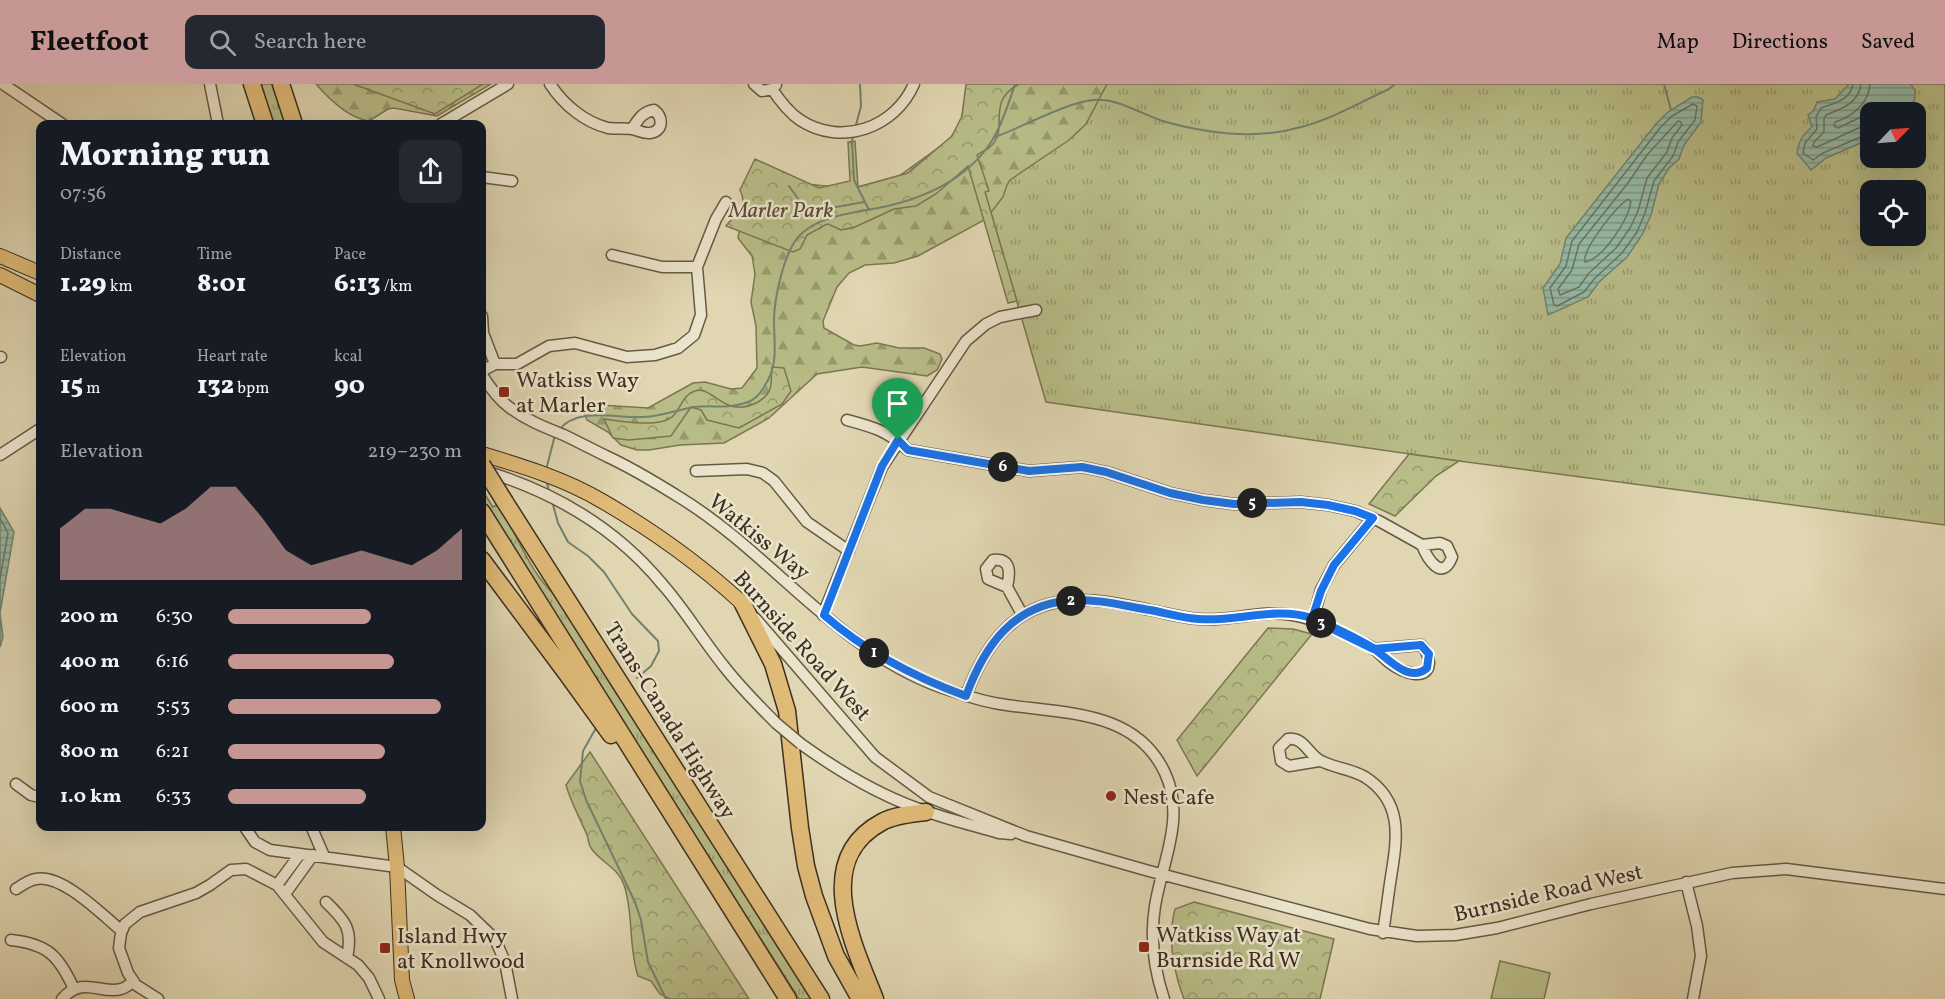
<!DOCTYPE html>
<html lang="en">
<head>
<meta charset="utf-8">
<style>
  :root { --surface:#171b24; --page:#242831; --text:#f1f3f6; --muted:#9ea1a6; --accent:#c59692 }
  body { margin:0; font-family:Vollkorn,serif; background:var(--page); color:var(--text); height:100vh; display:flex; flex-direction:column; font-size:22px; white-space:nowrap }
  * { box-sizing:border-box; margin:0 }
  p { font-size:20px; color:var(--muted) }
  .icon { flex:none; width:33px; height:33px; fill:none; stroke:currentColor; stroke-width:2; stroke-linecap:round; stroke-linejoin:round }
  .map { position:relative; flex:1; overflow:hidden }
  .sheet { position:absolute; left:36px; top:36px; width:450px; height:711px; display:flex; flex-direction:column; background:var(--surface); border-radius:12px; box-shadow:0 6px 24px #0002 }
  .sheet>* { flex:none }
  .needle { width:39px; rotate:65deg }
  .fabs { position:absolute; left:1860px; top:18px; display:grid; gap:12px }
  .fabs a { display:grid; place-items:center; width:66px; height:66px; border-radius:12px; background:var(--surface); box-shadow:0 6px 24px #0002; font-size:30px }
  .pin { position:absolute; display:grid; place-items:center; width:51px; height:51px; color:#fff; margin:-62px -26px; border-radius:50% 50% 50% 0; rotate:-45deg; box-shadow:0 0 6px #0007 }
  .pin .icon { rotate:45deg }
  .km { position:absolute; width:30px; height:30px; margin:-15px; border-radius:50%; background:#222; color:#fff; font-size:16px; line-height:30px; text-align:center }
  .round { display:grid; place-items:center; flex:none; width:63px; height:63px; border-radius:12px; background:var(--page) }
  .head { display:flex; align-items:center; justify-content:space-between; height:102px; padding:0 24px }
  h1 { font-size:33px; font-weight:800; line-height:45px }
  .figures { display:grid; grid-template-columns:repeat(3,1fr); gap:9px; height:102px; padding:6px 24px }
  .figures div { display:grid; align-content:center }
  .figures b { font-size:26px; font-weight:800 }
  .figures small { font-size:16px; font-weight:400 }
  .figures p { font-size:16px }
  .chart { height:168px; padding:12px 24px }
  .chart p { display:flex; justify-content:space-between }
  .chart svg { width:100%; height:108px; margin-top:6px; fill:var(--accent); opacity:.7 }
  ul { padding:0 24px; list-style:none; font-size:20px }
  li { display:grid; grid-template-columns:96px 72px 1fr; align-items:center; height:45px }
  li i { height:15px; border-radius:8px; background:var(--accent) }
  header { display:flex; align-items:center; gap:36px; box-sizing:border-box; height:84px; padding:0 30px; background:var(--accent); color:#111 }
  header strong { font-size:28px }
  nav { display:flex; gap:33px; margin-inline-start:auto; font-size:21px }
  .search { width:420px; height:54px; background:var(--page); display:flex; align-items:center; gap:15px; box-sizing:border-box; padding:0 21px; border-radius:12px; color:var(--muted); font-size:22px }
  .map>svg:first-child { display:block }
  .grass { fill:url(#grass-tufts); stroke:#7b7654; stroke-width:1.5; fill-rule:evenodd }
  .forest { fill:url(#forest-firs); stroke:#7b7654; stroke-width:1.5 }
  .park { fill:url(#park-crowns); stroke:#7b7654; stroke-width:1.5 }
  .pitch { fill:#b8bc87; stroke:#7b7654; stroke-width:1.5 }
  .water { fill:url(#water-rules); stroke:#728270; stroke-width:1.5 }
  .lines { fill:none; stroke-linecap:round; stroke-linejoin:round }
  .shore { stroke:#6a7463; stroke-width:1.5 }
  .stream { stroke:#728270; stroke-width:2 }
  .minor-casing { stroke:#665944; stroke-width:13 }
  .major-casing { stroke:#3e2f20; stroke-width:16 }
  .highway-casing { stroke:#3e2f20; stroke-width:19 }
  .minor { stroke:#ebe4cc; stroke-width:10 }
  .major { stroke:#e0bb78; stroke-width:14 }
  .highway { stroke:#e0bb78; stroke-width:16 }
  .minor-bridge-casing { stroke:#665944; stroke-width:13; stroke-linecap:butt }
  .highway-bridge-casing { stroke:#3e2f20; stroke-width:19; stroke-linecap:butt }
  .minor-bridge { stroke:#ebe4cc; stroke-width:10 }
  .highway-bridge { stroke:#e0bb78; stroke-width:16 }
  .route-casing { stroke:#fff; stroke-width:12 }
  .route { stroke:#1a73e8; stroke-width:8 }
  .poi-dot { fill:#8f2418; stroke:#ebe4cc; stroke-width:2 }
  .labels { text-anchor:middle; stroke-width:5; stroke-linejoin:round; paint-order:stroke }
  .park-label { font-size:22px; font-style:italic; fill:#564b35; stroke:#ebe4cc }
  .poi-label { font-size:22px; fill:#3e2f20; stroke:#ebe4cc; text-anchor:start }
  .street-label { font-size:22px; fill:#3e2f20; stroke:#ebe4cc }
</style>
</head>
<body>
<header>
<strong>Fleetfoot</strong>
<div class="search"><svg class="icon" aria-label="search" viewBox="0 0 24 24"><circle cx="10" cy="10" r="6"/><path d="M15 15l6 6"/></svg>Search here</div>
<nav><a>Map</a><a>Directions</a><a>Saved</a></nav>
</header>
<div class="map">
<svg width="1945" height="915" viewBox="0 0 1945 915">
  <defs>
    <pattern id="grass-tufts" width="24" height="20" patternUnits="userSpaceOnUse" patternTransform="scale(1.5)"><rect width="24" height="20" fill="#b8bc87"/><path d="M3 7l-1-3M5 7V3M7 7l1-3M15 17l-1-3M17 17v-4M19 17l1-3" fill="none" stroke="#97996e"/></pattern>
    <pattern id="forest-firs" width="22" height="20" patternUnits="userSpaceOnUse" patternTransform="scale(1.5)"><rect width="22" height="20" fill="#b8bc87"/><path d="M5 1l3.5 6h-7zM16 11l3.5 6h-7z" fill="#97996e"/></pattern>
    <pattern id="park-crowns" width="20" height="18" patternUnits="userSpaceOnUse" patternTransform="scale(1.5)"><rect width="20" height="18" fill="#b8bc87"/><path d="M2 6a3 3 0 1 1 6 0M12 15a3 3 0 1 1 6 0" fill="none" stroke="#97996e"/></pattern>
    <pattern id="water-rules" width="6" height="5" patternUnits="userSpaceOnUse" patternTransform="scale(1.5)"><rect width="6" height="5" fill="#95baa6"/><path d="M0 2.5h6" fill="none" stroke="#7b9887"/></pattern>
  </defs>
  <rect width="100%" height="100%" fill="#e0d6b1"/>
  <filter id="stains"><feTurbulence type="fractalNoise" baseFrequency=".00333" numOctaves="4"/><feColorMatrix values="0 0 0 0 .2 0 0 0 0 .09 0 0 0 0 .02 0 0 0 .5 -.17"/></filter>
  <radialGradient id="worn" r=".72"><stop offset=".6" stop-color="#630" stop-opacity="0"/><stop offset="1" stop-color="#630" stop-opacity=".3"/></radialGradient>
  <!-- grass -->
  <path class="grass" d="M259,0H272L285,40H271Z
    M1019,0H1945V441L1459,377L1046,318L985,108ZM1870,28H1916V74H1870ZM1870,106H1916V152H1870Z
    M482,406L493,423L498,420C517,449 529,488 555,511L813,915H799L482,416Z"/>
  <!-- forest -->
  <path class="forest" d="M316,0H491L437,32L394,24L388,25L369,37C349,34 329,15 316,0Z
    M967,0H1107L1086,40L1069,56L1010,96L1007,101L1003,113L986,135L918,172L894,179L865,181L849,189L837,203L823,237L824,244L854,261L860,262L877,259L899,264H924L940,270L942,275L937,286L927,292L862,283L817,290L769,334L724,359L680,361L649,366H637L621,361L608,348L587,336L583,326L584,320L648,324L693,299L705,298L731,305L742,304L757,284L756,242L751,218L755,190L752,172L738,154L740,143L797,99L845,104L858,103L899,92L949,56L961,38Z"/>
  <!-- park -->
  <path class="park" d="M353,0H483L435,30Z
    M966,0H1019C984,19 1011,44 990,63C987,66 981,68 977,71L989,107L985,108L1017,217L1008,219L968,82L936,110L916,122L894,125L855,143L841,146L828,140L825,141L807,151L800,165L793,168L726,142C735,130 749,123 740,106L755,75L819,104L850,97L848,58L855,57L858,103L908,89L952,52L962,32Z
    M772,283L784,284L791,307L782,320L739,344L707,336L701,326L691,323L671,352L629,356L613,354L604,335C622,337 662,345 674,331C681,323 684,310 695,307C713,301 724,336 758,318C763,315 768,311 770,305C772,299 771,290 772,283Z
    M1409,370L1459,377L1436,392L1395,432L1369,420Z
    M1268,544L1293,545L1312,550L1197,692L1177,656Z
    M590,668L749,915H670L660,910L651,897L638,892C628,862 634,830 624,801C618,783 601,779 591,764C588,760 589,756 587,751C580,734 571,719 566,701Z
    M1194,818L1334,855L1320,915H1184C1173,886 1167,856 1175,825Z"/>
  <!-- pitch -->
  <path class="pitch" d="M1500,877L1550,889L1544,915H1491Z"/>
  <!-- water -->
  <path class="water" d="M1849,0H1910C1918,7 1915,14 1912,22L1915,28H1870V55L1826,74L1811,86L1797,69C1799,57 1802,51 1812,43L1808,31L1814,26L1817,18L1835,15Z
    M1692,13H1698L1703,16L1701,38L1684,61L1679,75L1669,84L1659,100L1651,131L1642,151L1627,173L1599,198L1588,213L1548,231L1543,204L1560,180L1566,154L1656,40L1668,28Z
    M0,424L14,448L0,529L3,553L0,563Z"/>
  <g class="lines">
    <!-- shore -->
    <path class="shore" d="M1853,0C1850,17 1834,19 1821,24L1816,33L1817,45L1805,59L1803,69L1813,76L1823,69L1870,49
      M1861,0C1859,19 1841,25 1826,31L1824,35V48L1814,58L1813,62L1817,63L1863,42L1870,41
      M1870,0C1869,19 1852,33 1835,38L1834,42L1838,44L1861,33L1870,32
      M1693,20L1697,22L1695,36L1678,58L1673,72L1654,97L1645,129L1637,148L1622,169L1595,194L1584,208L1557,222L1554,221L1550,204L1566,182L1572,157L1660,44L1672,32Z
      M1678,37L1681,38L1682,41L1672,54L1667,68L1647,94L1638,127L1630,144L1616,164L1589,189L1579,203L1560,211L1558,205L1572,186L1579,160L1628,99L1647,71Z
      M1628,115L1631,118C1628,136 1603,175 1585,178C1582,165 1616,123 1628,115Z
      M0,434L8,449L0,495"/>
    <!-- stream -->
    <path class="stream" d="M1664,0L1671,26
      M856,41L861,22L860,0
      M854,50L852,56L854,96L869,126
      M995,53C1023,43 1065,19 1093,16C1117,13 1144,32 1166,38C1210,50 1257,56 1301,43C1332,35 1361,18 1389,5L1395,0
      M789,102L804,123L819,126L864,118
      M559,346C577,323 615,334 641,333C659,333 676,326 694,323C712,321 731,325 748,318C756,315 760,310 764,303C779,280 774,262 774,237C774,215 784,167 800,151C817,134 845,130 867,126C916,118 966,99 993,55C1003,38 1009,18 1015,0
      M546,386L555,351
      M547,397L549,409
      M552,417L558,439L568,458L588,472L604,488L632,530L658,557L659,567L651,582L637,594
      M596,644L583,667L580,697L586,716L635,818L641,836L648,878L666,915"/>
    <defs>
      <path id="minor" d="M3,0L62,40
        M210,0L218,40
        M550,0C563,20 584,38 608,44C616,45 624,44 632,45C638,46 643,50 650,49C664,47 663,33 654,26C642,28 638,36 632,45
        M754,0L762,7L772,5L776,1
        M772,5C780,17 788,28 800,36C841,63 895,44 914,0
        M441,40L508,0
        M482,93L512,97
        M612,171L662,183H697
        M482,232L483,249L495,280
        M0,273H1
        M482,287L495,280H517L549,262L575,259L627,273L655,271L678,264L694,251L701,231L697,183L716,135L726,118
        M482,291C489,302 498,315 509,323C526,336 544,343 564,351C578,358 592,365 606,372C632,384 655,398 679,413C771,469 836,565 940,603C960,610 980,617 1000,620C1060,630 1135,624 1165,689C1186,734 1162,778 1155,822C1150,853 1154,885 1164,915
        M847,336C873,343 888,347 908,366L1029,387L1082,383L1106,388L1170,409L1203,416L1234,420L1301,418L1328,421L1355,427L1379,437L1422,461L1440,459L1447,462L1452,473C1442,499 1427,474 1422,461
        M0,371L40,345
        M485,387C554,408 617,445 663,501C685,526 702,555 723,581C739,602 757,620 776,639
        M696,387L747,385L763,389L774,397L807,438L849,467
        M1007,503L988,495L986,485L993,476C1012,474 1010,490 1007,503L1022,530
        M823,531L882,383L966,257L986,240L1000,233L1036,226
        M755,534L875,673L929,713L1026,752L1149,787L1370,845L1417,852L1455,851L1497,844L1591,820L1732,789L1786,785L1945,805
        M1313,535L1321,506L1334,481L1373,434
        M966,612C985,560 1014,520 1073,516C1099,515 1125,521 1150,526C1166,529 1183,534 1199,535C1220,537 1241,532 1262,530C1295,527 1315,536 1344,550C1353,555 1364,559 1373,564C1379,568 1384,575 1390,579C1396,584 1407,589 1415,590C1434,592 1431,570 1421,561L1373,565
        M801,660C840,688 881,713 928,728C951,736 975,742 999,749L1011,750
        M1319,677L1289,682L1281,677L1279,664L1288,655C1305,653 1308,671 1321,677C1335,684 1351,685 1365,693C1404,718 1397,755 1391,793C1388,812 1386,830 1383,849
        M16,700L31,711L40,713
        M244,742L255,758L270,766L397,783L437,811L470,831L495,855L505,878L512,915
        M311,742L324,772
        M1686,798L1697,842L1701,872L1693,915
        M277,801L300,770
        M16,805C22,801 29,796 36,795C63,790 102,831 122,847
        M285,810L313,771
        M326,818C346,837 353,846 347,874
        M11,856C48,860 59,872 74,905
        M62,915C83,891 101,911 121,905C126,904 130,900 133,897
        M158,915L136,901L128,889L119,864L121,849L125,840L140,828L196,809L210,801L231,786L246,785L277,801L323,858L358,881L369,894L379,915"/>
      <path id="major" d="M0,172L40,189
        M0,191L40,211
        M482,370C522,382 565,395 602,417C652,446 700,480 743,520
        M393,742L397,783L402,896L407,915"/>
      <path id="highway" d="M252,0L265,40
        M281,0L294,40
        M505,418L821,915
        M482,428L788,915
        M482,476L567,590L611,651
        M743,520L773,580L787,627L800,744L806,782L814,812L836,872L860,915
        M875,915C854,861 811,776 882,738C895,731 911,730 926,728"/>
    </defs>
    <!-- minor casing -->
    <use href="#minor" class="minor-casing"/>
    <!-- major casing -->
    <use href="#major" class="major-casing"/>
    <!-- highway casing -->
    <use href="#highway" class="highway-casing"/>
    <!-- minor -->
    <use href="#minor" class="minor"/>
    <!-- major -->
    <use href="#major" class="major"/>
    <!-- highway -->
    <use href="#highway" class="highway"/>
    <defs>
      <path id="minor-bridge" d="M776,639L801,660"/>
      <path id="highway-bridge" d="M482,381L505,418"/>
    </defs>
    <!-- minor-bridge casing -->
    <use href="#minor-bridge" class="minor-bridge-casing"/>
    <!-- highway-bridge casing -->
    <use href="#highway-bridge" class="highway-bridge-casing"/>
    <!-- minor-bridge -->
    <use href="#minor-bridge" class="minor-bridge"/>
    <!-- highway-bridge -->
    <use href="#highway-bridge" class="highway-bridge"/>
  </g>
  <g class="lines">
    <defs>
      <path id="route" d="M898,356L882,382L824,531C866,568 914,593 966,612C985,560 1014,520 1073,516C1099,515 1125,522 1150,526C1166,529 1183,534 1199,535C1237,538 1275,522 1312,534C1326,539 1360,556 1373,564C1388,574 1409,600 1427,584L1429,570L1421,561L1373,565L1312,535L1321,507L1334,481L1373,434L1355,427L1328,421L1301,418L1234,420L1203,416L1170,409L1106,388L1082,383L1029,387L908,366L898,356"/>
    </defs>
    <!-- route casing -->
    <use href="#route" class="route-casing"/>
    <!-- route -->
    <use href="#route" class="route"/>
  </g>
  <!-- markers -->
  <g class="poi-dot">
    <rect x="498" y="302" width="12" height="12" rx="3"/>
    <circle cx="1111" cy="712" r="6"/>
    <rect x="1138" y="857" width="12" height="12" rx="3"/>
    <rect x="379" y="858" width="12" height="12" rx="3"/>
  </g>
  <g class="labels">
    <!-- park labels -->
    <g class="park-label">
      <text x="781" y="133">Marler Park</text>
    </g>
    <!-- poi labels -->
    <g class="poi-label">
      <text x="516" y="303">Watkiss Way<tspan x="516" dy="25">at Marler</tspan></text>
      <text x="1123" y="720">Nest Cafe</text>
      <text x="1156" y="858">Watkiss Way at<tspan x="1156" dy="25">Burnside Rd W</tspan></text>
      <text x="397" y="859">Island Hwy<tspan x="397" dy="25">at Knollwood</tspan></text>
    </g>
    <!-- street labels -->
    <g class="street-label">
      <text transform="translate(760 452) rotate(39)" y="8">Watkiss Way</text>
      <text transform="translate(803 561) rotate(48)" y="8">Burnside Road West</text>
      <text transform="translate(671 636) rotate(58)" y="8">Trans-Canada Highway</text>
      <text transform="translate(1548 808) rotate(-13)" y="8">Burnside Road West</text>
    </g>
  </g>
  <rect width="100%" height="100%" filter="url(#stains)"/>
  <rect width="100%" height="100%" fill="url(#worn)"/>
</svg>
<div class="fabs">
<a><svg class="needle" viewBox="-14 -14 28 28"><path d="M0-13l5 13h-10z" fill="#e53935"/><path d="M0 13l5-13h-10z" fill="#9ea1a6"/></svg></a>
<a><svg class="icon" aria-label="locate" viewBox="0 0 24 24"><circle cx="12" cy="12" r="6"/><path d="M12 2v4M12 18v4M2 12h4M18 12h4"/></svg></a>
</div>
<div class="pin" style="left:898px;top:356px;background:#1e9e55"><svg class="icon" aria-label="arrive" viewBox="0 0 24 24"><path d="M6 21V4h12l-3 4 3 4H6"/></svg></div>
<b class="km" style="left:874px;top:569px">1</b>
<b class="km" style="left:1071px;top:517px">2</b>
<b class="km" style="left:1321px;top:539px">3</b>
<b class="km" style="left:1252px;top:419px">5</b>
<b class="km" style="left:1003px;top:383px">6</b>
<section class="sheet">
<div class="head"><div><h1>Morning run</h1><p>07:56</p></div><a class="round"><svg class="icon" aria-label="share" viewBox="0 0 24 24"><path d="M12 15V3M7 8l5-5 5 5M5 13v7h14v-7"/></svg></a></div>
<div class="figures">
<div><p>Distance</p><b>1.29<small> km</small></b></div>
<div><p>Time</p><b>8:01</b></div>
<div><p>Pace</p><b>6:13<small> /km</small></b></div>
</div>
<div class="figures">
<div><p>Elevation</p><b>15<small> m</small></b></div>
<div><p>Heart rate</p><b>132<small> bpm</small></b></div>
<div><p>kcal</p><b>90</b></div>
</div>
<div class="chart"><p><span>Elevation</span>219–230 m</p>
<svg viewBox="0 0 160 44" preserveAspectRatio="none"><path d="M0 44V23L10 15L20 15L30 18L40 21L50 15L60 6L70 6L80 18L90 32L100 38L110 35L120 32L130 35L140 38L150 32L160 23V44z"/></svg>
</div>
<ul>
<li><b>200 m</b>6:30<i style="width:61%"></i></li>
<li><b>400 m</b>6:16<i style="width:71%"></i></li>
<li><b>600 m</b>5:53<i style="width:91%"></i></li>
<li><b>800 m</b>6:21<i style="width:67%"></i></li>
<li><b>1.0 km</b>6:33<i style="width:59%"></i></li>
</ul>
</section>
</div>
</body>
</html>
